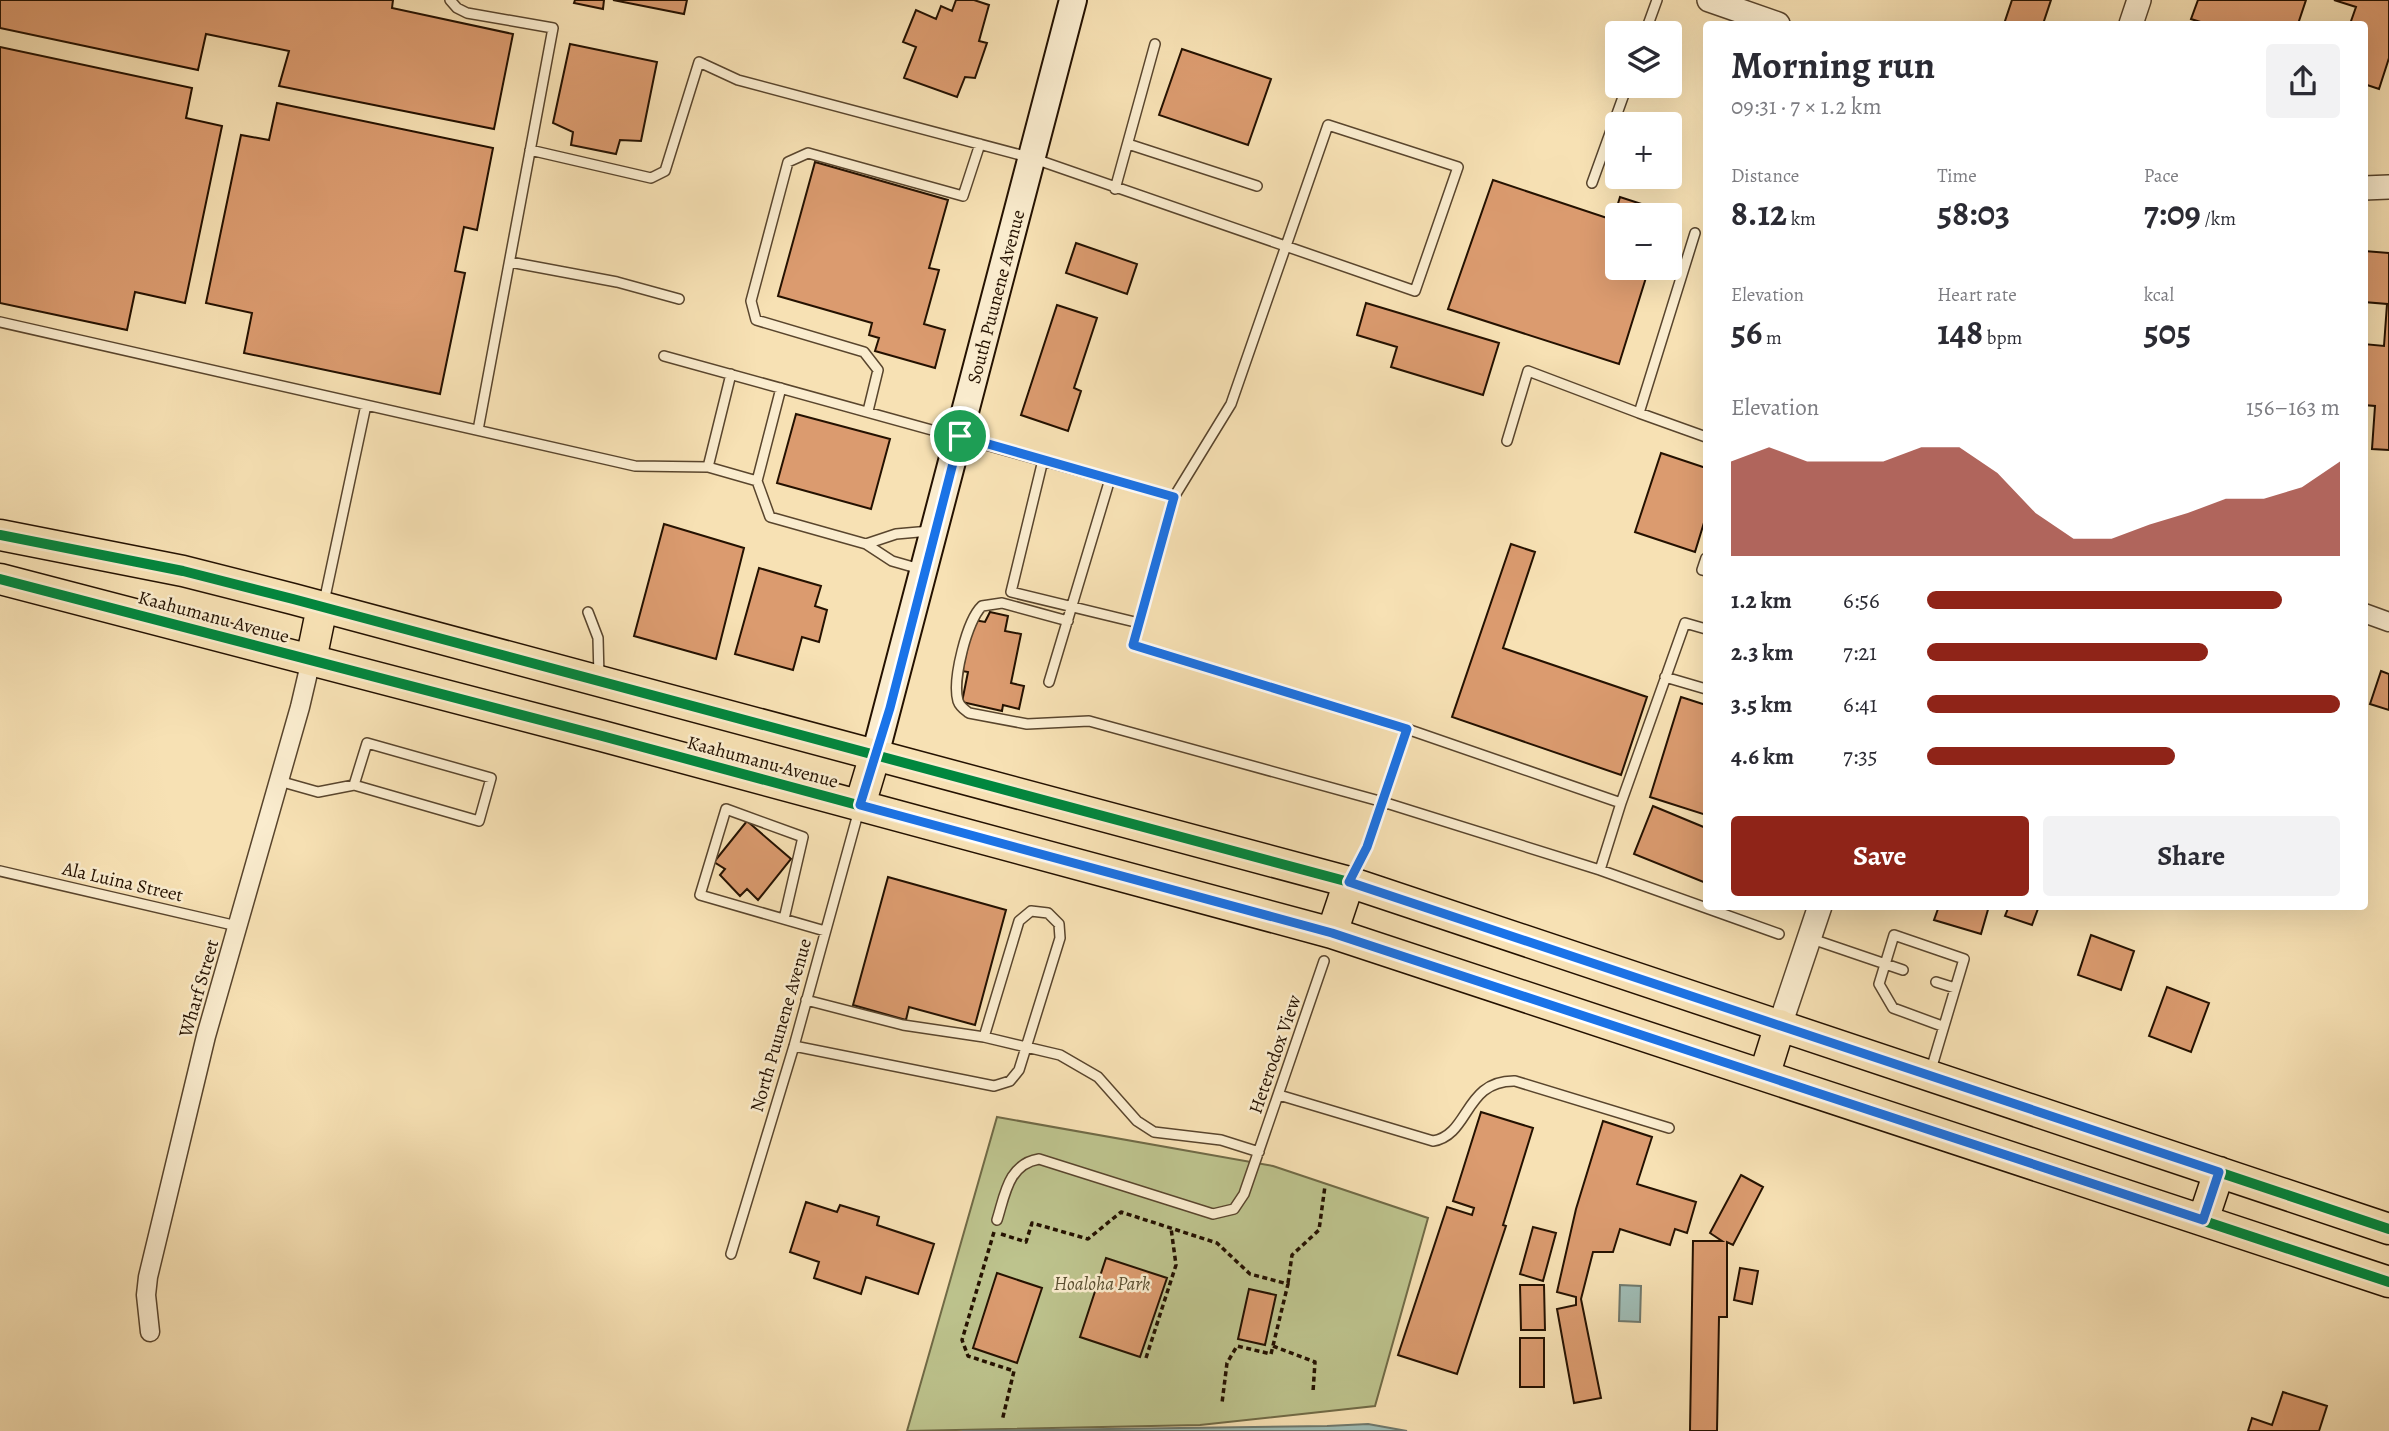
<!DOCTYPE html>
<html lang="en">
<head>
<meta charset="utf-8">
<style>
  :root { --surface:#fff; --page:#f2f2f3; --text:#2b2b33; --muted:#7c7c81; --accent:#8f2418 }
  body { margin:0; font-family:Alegreya,serif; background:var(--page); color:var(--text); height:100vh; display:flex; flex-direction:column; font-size:26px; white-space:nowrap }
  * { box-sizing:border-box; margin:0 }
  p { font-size:23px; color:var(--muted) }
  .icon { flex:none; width:38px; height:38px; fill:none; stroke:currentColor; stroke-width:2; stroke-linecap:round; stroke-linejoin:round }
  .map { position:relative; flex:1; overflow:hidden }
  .sheet { position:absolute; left:1703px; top:21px; width:665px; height:889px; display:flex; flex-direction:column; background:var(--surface); border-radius:7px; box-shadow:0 7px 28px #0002 }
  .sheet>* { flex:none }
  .buttons { position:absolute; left:1605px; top:21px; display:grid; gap:14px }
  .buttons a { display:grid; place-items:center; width:77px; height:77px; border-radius:7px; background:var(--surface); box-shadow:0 7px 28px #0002; font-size:35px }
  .pin { position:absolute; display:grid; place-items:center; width:60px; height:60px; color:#fff; margin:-30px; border:4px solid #fff; border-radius:50%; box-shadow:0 2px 7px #0007 }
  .round { display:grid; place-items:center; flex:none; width:74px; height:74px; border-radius:7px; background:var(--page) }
  .head { display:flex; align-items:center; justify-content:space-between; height:119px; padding:0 28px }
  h1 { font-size:38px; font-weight:700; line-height:52px }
  .stats { display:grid; grid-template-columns:repeat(3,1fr); gap:10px; height:119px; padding:7px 28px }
  .stats div { display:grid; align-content:center }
  .stats b { font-size:35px; font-weight:700 }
  .stats small { font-size:19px; font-weight:400 }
  .stats p { font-size:19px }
  .chart { height:196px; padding:14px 28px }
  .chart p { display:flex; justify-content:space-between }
  .chart svg { width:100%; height:126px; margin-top:7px; fill:var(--accent); opacity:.7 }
  .cta { display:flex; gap:14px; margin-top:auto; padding:14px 28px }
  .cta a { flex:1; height:80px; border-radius:7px; background:var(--accent); color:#fff; font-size:28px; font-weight:700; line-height:80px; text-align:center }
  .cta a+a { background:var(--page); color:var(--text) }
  ul { padding:0 28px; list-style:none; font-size:23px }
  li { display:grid; grid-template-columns:112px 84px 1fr; align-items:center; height:52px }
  li i { height:18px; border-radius:9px; background:var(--accent) }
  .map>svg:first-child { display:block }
  .green { fill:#bdc38d; stroke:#706a46; stroke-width:2 }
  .water { fill:#9fbcb5; stroke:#6e786d; stroke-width:2 }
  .building { fill:#db9b6f; stroke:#241100; stroke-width:2 }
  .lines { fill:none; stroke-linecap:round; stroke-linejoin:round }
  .service-casing { stroke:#59452d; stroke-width:12 }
  .minor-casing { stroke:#59452d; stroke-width:21 }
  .tertiary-casing { stroke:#59452d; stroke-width:26 }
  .secondary-casing { stroke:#241100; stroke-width:30 }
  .primary-casing { stroke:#241100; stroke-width:33 }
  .path { stroke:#241100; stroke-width:3.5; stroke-dasharray:5 3.5; stroke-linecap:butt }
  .service { stroke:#faecce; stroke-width:9 }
  .minor { stroke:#faecce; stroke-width:18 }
  .tertiary { stroke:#faecce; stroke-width:23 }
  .secondary { stroke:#faecce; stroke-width:26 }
  .primary { stroke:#f7e1b4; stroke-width:30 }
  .cycleway-casing { stroke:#faecce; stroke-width:15 }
  .cycleway { stroke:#00873e; stroke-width:10 }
  .route-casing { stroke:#fff; stroke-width:14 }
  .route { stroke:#1a73e8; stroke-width:9 }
  .labels { text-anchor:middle; stroke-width:5; stroke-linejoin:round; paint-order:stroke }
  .street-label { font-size:19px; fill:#241100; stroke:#faecce }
  .park-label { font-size:19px; font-style:italic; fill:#5a4f31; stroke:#faecce }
</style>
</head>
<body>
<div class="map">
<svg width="2389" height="1431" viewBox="0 0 2389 1431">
  <rect width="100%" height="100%" fill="#f7e1b4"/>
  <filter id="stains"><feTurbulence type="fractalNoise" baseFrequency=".00286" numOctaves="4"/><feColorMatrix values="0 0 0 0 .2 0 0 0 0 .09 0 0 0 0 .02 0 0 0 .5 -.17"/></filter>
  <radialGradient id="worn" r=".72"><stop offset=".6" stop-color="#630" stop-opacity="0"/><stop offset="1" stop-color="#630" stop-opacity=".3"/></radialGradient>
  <!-- green -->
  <path class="green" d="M997,1117L1273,1166L1428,1218L1375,1406L1200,1425L907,1431Z"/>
  <!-- water -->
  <path class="water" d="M1620,1285L1641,1286L1640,1322L1619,1321Z
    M1368,1424L1407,1431H962L1327,1426Z"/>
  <!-- building -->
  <path class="building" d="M0,0H393L392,8L513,34L494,129L279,86L289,51L206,34L198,70L0,28Z
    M575,0H604L603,9L574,3Z
    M613,0H687L684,14Z
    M956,0H974L989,5L979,41L987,43L975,78L965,77L957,97L904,78L916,47L903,42L916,10L936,19L941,6L952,11Z
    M2012,0H2051L2043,24H2004Z
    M2198,0H2306L2298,24H2207L2191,19Z
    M2334,0H2389V58L2379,89L2364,84V24H2350L2356,7Z
    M570,44L657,62L641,141L620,140L616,154L571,145L573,132L553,123Z
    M0,47L192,88L186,118L222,126L185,303L135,292L127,330L0,303Z
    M1182,49L1271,79L1248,145L1159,115Z
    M277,103L493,148L477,230L464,227L455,271L465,273L440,394L244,353L252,313L206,303L241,135L269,140Z
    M815,162L948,200L929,268L939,270L924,324L945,330L935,368L875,351L879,338L869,335L872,323L778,296Z
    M1493,180L1613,220L1620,197L1666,212L1665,215H1617V268H1649L1619,364L1448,309Z
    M1076,243L1137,264L1127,294L1066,273Z
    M2364,251L2389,253V450L2372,449L2375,406L2364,405V344L2384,346L2387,304L2364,302Z
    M1366,303L1499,343L1483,395L1391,367L1397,347L1357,335Z
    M1057,305L1097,318L1074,388L1081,391L1068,431L1021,415Z
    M796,414L890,439L871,509L777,483Z
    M1661,453L1706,468V516L1695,552L1635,532Z
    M664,524L744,548L716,659L634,636Z
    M1511,544L1535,552L1503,648L1647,697L1621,775L1452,717Z
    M759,568L821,586L815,606L827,610L819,642L802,637L793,670L735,654Z
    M990,612L1008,616L1005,631L1021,634L1011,683L1024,686L1019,709L1003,705L1002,711L962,702L968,672L962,671L974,620L985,622Z
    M2381,671L2389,674V710L2370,704Z
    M1681,697L1706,705V815L1650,797Z
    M1653,806L1706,828V883L1634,854Z
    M747,821L791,859L758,900L747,889L740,896L720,875L725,869L714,862Z
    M888,877L1006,910L975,1025L909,1007L906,1020L853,1005Z
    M1939,906H1989L1981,934L1934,920Z
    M2009,906H2039L2032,925L2005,916Z
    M2091,935L2134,951L2121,990L2078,975Z
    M2167,987L2209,1003L2191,1052L2149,1036Z
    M1481,1112L1533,1128L1503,1225L1506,1226L1457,1374L1398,1355L1447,1207L1472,1215L1474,1208L1453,1201Z
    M1603,1121L1652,1137L1637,1184L1696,1202L1687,1233L1675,1229L1670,1245L1620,1229L1613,1252H1593L1581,1299L1601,1398L1574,1403L1557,1309L1576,1305V1297L1557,1292L1576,1209Z
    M1741,1175L1763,1187L1733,1245L1727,1242V1317H1719L1717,1431H1690L1693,1241H1722L1710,1233Z
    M806,1202L837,1212L840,1205L879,1217L877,1225L934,1244L918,1294L866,1277L861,1294L814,1278L819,1262L790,1252Z
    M1533,1227L1556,1233L1543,1281L1520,1274Z
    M1106,1258L1167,1278L1140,1357L1080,1337Z
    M1740,1268L1758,1271L1752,1304L1734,1300Z
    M997,1273L1042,1288L1017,1363L973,1348Z
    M1520,1285H1544L1545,1330H1521Z
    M1249,1289L1276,1295L1265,1345L1238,1339Z
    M1520,1338H1544V1387H1520Z
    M2283,1392L2327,1406L2319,1431H2248L2252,1418L2272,1425Z"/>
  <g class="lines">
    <defs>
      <path id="service" d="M450,0L457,8L467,13L553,28L478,430
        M1645,33L1657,0
        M1128,144L1257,186
        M530,150L651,178L665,171L699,62L738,80L1032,158L1415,291L1458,167L1328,125L1231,404L1174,497
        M1592,183L1627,86
        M1115,189L1155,44
        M510,262L617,282L679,299
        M0,322L635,466L708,467L757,481
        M664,356L1174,497L1133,645L1407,729L1621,803L1685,623L1706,629
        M781,388L757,481L770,517L866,544L892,561L920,569
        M868,411L878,370L864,352L756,320L751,301L788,162L808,153L963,196L980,144
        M1639,413L1706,437
        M1507,441L1528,371L1639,413L1695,233
        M1043,460L1011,592L1139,623
        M708,467L731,374
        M866,544L896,534L930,531
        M1706,558L1702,570L1706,571
        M324,602L366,405
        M588,612L598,638L599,677
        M1068,621L1002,603L982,606C967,620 952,680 958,701C960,707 965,710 969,713L1027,724L1089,721L1383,802L1600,870L1621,803
        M1665,677L1706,689
        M1049,682L1110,479
        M279,781L318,792L354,785L367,743L491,778L479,821L354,785
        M1600,870L1779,934
        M0,871L237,926
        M1351,878L1367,847L1407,729
        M784,919L803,837L726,809L700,895L825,931
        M1812,939L1903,970
        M1936,982L1955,988
        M806,1000L903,1025L984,1037L1060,1055L1098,1077L1137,1121L1154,1132L1221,1140L1259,1152
        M794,1046L994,1086L1010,1081L1019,1070L1060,938L1059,924L1048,913L1031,911L1019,921L984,1037
        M1930,1073L1964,959L1894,935L1879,984L1893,1008L1942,1026
        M1279,1095L1433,1141C1470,1135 1464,1080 1515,1081L1669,1128
        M997,1220C1005,1195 1008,1164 1039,1159L1213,1214L1234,1209L1244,1194L1324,961
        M731,1254L794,1046L859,810"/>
      <path id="minor" d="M2364,613L2389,622
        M150,1332L146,1295L148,1277L206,1036L300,707L311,660"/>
      <path id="tertiary" d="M1709,0L1778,24
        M2131,24L2139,0
        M2364,188L2389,187
        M1780,1025L1820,906"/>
      <g id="secondary">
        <path id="s1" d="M875,755L1073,0"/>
      </g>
      <path id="primary" d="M0,535L183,571L293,599L1349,882L2389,1229
        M0,579L602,736L1332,933L2389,1282
        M311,660L322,607
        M860,805L875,755
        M1332,933L1349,882
        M1765,1073L1780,1025
        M2203,1220L2219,1172"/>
    </defs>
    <!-- service casing -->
    <use href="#service" class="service-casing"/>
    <!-- minor casing -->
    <use href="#minor" class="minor-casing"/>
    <!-- tertiary casing -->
    <use href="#tertiary" class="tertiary-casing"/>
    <!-- secondary casing -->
    <use href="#secondary" class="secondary-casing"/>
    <!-- primary casing -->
    <use href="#primary" class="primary-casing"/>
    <!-- path -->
    <path class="path" d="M994,1232L962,1340L968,1356L1014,1371L1002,1421
      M1001,1234L1026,1242L1032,1223L1088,1239L1121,1212L1217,1243L1250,1274L1288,1284L1271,1354L1237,1346L1227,1363L1222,1403
      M1288,1283L1292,1255L1319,1230L1325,1186
      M1273,1346L1315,1362L1313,1392
      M1146,1358L1176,1265L1171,1228"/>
    <!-- service -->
    <use href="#service" class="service"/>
    <!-- minor -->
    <use href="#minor" class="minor"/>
    <!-- tertiary -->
    <use href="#tertiary" class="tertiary"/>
    <!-- secondary -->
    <use href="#secondary" class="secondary"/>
    <!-- primary -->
    <use href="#primary" class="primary"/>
    <defs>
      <path id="cycleway" d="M0,535L183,571L293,599L1349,882L2389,1229
        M0,579L602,736L1332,933L2389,1282"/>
    </defs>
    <!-- cycleway casing -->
    <use href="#cycleway" class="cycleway-casing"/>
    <!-- cycleway -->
    <use href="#cycleway" class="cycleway"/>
  </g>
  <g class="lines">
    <defs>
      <path id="route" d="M960,436L1174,497L1133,645L1407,729L1367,847L1349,882L2219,1172L2203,1220L1332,933L860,805L890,708Z"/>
    </defs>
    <!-- route casing -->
    <use href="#route" class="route-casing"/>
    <!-- route -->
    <use href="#route" class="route"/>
  </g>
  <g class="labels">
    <!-- street labels -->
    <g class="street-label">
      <text dy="7" stroke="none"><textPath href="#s1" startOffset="474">South Puunene Avenue</textPath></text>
      <text transform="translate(214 616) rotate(15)" y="7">Kaahumanu Avenue</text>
      <text transform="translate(763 761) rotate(15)" y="7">Kaahumanu Avenue</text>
      <text transform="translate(123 881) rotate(13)" y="7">Ala Luina Street</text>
      <text transform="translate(198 988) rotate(-74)" y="7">Wharf Street</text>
      <text transform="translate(780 1025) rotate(-74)" y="7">North Puunene Avenue</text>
      <text transform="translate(1274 1054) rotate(-71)" y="7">Heterodox View</text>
    </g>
    <!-- park labels -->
    <g class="park-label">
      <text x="1102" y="1290">Hoaloha Park</text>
    </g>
  </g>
  <rect width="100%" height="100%" filter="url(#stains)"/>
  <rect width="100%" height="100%" fill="url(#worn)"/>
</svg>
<div class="buttons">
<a><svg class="icon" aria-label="layers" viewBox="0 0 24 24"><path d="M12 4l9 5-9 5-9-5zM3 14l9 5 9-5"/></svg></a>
<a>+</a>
<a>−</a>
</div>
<div class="pin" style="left:960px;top:436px;background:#1e9e55"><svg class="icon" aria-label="arrive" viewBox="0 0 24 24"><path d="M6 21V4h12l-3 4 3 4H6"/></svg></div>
<section class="sheet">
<div class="head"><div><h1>Morning run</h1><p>09:31 · 7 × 1.2 km</p></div><a class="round"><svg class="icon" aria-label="share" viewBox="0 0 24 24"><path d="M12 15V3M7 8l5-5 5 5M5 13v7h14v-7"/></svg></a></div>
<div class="stats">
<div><p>Distance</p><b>8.12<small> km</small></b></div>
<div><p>Time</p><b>58:03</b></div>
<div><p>Pace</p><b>7:09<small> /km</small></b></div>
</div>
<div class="stats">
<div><p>Elevation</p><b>56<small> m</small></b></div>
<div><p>Heart rate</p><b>148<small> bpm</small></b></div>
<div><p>kcal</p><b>505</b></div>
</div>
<div class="chart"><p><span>Elevation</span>156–163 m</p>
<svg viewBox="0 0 160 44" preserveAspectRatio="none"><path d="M0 44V11L10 6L20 11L30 11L40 11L50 6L60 6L70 15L80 29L90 38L100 38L110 33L120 29L130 24L140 24L150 20L160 11V44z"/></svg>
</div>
<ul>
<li><b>1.2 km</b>6:56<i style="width:86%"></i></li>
<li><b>2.3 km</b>7:21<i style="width:68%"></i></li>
<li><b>3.5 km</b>6:41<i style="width:100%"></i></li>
<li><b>4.6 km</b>7:35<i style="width:60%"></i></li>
</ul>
<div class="cta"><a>Save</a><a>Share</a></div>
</section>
</div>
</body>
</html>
